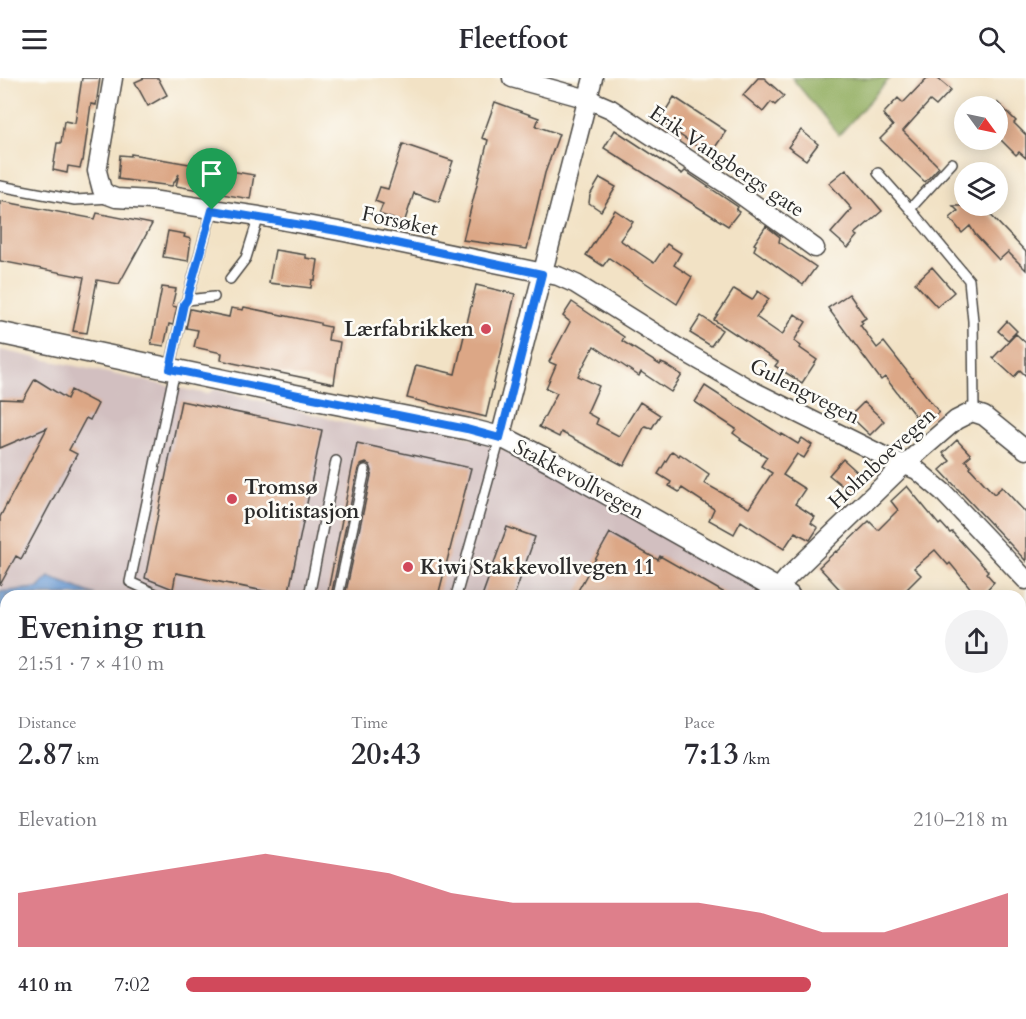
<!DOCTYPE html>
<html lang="en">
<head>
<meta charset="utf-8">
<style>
  :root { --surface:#fff; --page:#f2f2f3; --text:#2b2b33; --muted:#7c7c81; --accent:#d1495b }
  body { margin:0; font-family:Cardo,serif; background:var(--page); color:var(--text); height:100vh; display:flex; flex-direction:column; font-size:22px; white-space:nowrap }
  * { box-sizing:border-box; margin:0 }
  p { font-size:20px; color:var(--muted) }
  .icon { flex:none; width:33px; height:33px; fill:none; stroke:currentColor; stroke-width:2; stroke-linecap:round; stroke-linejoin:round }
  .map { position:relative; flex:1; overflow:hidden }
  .sheet { position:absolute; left:0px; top:512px; width:1026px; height:430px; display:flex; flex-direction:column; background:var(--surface); border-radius:18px 18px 0 0; box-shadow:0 3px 15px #0003 }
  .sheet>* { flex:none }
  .needle { width:39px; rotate:123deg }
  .controls { position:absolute; left:954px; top:18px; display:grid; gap:12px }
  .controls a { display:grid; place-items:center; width:54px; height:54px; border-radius:50%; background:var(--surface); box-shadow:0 3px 15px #0003; font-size:30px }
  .pin { position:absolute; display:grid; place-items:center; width:51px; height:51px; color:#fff; margin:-62px -26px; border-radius:50% 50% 50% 0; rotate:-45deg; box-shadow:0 0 6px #0007 }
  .pin .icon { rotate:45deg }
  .round { display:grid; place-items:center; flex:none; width:63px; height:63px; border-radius:32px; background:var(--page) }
  .summary { display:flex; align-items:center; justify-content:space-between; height:102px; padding:0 18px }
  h1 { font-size:33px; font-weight:700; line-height:45px }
  .metrics { display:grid; grid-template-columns:repeat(3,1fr); gap:9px; height:102px; padding:6px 18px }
  .metrics div { display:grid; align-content:center }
  .metrics b { font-size:30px; font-weight:700 }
  .metrics small { font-size:16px; font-weight:400 }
  .metrics p { font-size:16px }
  .chart { height:168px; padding:12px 18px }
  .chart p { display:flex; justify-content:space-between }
  .chart svg { width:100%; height:108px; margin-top:6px; fill:var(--accent); opacity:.7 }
  ul { padding:0 18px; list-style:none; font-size:20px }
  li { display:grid; grid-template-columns:96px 72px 1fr; align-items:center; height:45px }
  li i { height:15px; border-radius:8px; background:var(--accent) }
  header { display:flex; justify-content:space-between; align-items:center; height:78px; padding:0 18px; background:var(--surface); font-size:27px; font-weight:700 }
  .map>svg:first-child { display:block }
  .industrial { fill:#d2bfc0 }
  .forest { fill:#92ad60; stroke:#5e6c46; stroke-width:1.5 }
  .water { fill:#6d9dd6; stroke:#4c6480; stroke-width:1.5 }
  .building { fill:#dca786 }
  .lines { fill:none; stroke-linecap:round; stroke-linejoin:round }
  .service-casing { stroke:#494642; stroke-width:12 }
  .minor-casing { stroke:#494642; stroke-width:21 }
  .tertiary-casing { stroke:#494642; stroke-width:24 }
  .service { stroke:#fff; stroke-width:9 }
  .minor { stroke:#fff; stroke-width:18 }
  .tertiary { stroke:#fff; stroke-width:21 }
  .route-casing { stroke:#fff; stroke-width:12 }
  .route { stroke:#1a73e8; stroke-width:8 }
  .poi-dot { fill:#d1495b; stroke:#fdfcf7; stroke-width:2 }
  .labels { text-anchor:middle; stroke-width:5; stroke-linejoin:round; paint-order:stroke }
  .street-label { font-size:21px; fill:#2b2b2b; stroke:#fdfcf7 }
  .poi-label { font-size:21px; font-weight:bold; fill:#2b2b2b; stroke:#fdfcf7; text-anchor:start }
</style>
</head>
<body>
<header><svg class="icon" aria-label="menu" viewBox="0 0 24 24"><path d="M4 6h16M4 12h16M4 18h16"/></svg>Fleetfoot<svg class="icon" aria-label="search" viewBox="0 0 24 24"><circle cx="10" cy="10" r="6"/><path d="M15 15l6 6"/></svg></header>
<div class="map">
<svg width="1026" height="941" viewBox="0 0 1026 941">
  <rect width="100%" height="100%" fill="#fdfcf7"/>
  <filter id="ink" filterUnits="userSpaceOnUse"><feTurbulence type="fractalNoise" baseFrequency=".0167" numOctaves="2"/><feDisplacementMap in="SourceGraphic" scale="12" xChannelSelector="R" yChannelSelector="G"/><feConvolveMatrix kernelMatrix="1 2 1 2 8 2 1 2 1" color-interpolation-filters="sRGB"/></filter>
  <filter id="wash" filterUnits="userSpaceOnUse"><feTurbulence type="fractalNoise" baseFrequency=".008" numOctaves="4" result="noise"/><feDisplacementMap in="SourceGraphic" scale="24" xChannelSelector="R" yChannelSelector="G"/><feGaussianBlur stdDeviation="1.35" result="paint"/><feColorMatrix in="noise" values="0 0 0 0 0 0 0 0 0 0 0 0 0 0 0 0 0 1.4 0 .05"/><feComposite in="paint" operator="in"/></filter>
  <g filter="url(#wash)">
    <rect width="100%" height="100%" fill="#f2e2c5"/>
    <!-- industrial -->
    <path class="industrial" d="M0,272L207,316L215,311L374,352L428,344L498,369L585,404L779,517L95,518L50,499L38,510L0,514Z
      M1020,674L1026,681V941H879L874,936H1020Z"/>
    <!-- forest -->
    <path class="forest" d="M792,0H890L839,57Z"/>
    <!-- water -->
    <path class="water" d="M49,499L95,517L6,518V936H874L879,941H0V514L38,510Z"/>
    <g id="blocks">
      <!-- building -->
      <path class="building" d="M82,0H100L96,27L91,26L83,83H82L80,90L68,88L67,95L53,92L57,65H61L64,43L75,45Z
        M144,0H158L167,17L148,28L135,4Z
        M758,0H764L784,18L775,27L771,24L763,34L743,17Z
        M927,0H937L951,12L936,28L930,23L903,53L939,89L925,104L880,61L893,48L883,36L898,20L903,25Z
        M674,19L726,53L710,77L659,43Z
        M495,24L539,40L536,48L559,56L545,95L527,171L463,162L488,62L482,60Z
        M998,25L1016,43L1014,45L1026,57V80L1019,74L1016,77L998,59Z
        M615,52L682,96L685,93L738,129L736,132L739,134L728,148L604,70Z
        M801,52L818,66L806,82L788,69Z
        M403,66L453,83L439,124L414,115L404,145L379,136L383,126L375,123L380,109L388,111Z
        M131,76L254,97L250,121L176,108L179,96L172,108L118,101L120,77L131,78Z
        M846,91L882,133L855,156L858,158L848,170L831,155L852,131L829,105Z
        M600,100L616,109L601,133L589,125L590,117Z
        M0,123L95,141L97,135L152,146L119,206L97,202L87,255L73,253L84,199L0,183Z
        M953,128H982L1026,174V192L1008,174L999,182L975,156L970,148L962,155L950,140L958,133Z
        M615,132L633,144L620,162L654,185L667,166L681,175L674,187L692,199L677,226L609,180L603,188L586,177Z
        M766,148L780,159L779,164L816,189L803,207L754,172L756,167L754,166Z
        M168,153L185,156L184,159L191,161L188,183L163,179Z
        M275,172L306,177V180L318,182L315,202H312L311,210L269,205Z
        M932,189L954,214L937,229L915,205Z
        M476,207L515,216L486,339L407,320L416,287L455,296Z
        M162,209L176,211L172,228L177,229L173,247L169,246L164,268L151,266Z
        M734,211L752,222L758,213L769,221L756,239L782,257L795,236L806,244L794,263L801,268L800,270L817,282L802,305L775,288L778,284L714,242Z
        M849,216L866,240L861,243L863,245L860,247L877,270L884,264L939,334L925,345L918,336L915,338L885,299L881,302L828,230Z
        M572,224L624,259L622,263L660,287L661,285L666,287L682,297L671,314L641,294L639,298L594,268L578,298L599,308L587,335L598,341L596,346L619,358L640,324L660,337L652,350L645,348L624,388L561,354L559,359L539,349L557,315L546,310L556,287L549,284L570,244L563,238Z
        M244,229L320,245V247L330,249L328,262L340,264L334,306L233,285L221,282L222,275L194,269L198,252L186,250L190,231L229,239L231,230L243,232Z
        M701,238L722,252L711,268L690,255Z
        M1007,243L1017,253L1008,262L998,253Z
        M1016,256L1026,265V298L1020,292L1014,299L993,280Z
        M35,301L67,321L71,312L98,326L90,342L86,340L69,372L77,376L21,481L16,478L0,507V439L47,350L0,370V321L23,322Z
        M705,308L781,357L782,356L798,366L802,360L812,367L804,380L797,376L783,397L805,411L795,426L815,439L811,445L818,450L810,462L795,454L784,471L741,443L734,456L709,442L714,431L682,410L679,414L669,408L671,404L658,396L672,373L679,378L680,376L709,396L704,405L749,430L772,395L761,388L767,379L740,362L741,361L733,355L736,351L695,324Z
        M181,323L322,352L288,518L176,495L173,511L145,500Z
        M864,324L884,343L870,357L850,338Z
        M957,362L971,377L965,382L971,388L970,390L994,416L1002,409L1026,435V483L940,392L950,383L943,375Z
        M357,365L471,390L438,518H345L372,393L370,387L366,385L360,387L358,391L331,518H327Z
        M843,381L864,400L851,415L829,397Z
        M907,408L939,447L941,445L950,455L952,454L988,493L986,495L994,504L981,518H977L950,485L948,487L935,472L914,490L921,497L900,518H846L819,489L836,473L837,474L869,443L878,452L898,432L891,423Z
        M507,449L535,459L514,518H482Z
        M610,455L658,482L660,478L730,518H575Z"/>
    </g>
  </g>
  <g filter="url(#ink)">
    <use href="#blocks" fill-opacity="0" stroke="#494642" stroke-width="1.5"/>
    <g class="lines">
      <defs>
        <path id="service" d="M952,85L910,131L969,202L973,243L974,335
          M878,95L910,131
          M0,108L75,122L111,120
          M230,201L246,180L259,138
          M187,222L212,132
          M170,291L184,226L187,222L214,219
          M160,518L130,504L175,292
          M309,518L336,383
          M338,518L365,392
          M456,518L500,360
          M1020,760L1026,768
          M926,936L930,941"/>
        <path id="minor" d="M113,0L97,93L102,112L108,117L116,120L151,122L259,138L344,154L558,198L576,206L683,273L753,313L888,380L917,392L943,414L1026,502
          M512,0L588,21L611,31L726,106L815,170
          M500,360L593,0
          M778,511L788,499L905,386L956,342L972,334L984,338L1026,372"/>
        <path id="tertiary" d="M0,255L293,317L467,351L506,361L553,385L789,518
          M1020,682L1026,690"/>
      </defs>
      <!-- service casing -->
      <use href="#service" class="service-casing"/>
      <!-- minor casing -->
      <use href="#minor" class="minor-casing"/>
      <!-- tertiary casing -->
      <use href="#tertiary" class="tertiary-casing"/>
      <!-- service -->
      <use href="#service" class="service"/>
      <!-- minor -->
      <use href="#minor" class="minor"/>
      <!-- tertiary -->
      <use href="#tertiary" class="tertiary"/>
    </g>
  </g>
  <g class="lines" filter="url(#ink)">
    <defs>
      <path id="route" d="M212,132L344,154L542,196L500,360L467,351L170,291L184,226L187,222Z"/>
    </defs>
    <!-- route casing -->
    <use href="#route" class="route-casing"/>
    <!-- route -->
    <use href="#route" class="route"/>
  </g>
  <!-- markers -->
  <g class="poi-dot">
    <circle cx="486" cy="251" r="6"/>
    <circle cx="232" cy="421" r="6"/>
    <circle cx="408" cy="489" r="6"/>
  </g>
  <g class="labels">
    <!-- street labels -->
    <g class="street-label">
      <text transform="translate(727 83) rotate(34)" y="7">Erik Vangbergs gate</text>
      <text transform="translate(400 143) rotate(12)" y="7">Forsøket</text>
      <text transform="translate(805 313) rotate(27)" y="7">Gulengvegen</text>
      <text transform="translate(882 380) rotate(-43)" y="7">Holmboevegen</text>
      <text transform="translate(579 401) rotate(28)" y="7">Stakkevollvegen</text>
    </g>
    <!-- poi labels -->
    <g class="poi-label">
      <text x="474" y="258" text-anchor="end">Lærfabrikken</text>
      <text x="244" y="416">Tromsø<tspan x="244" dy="24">politistasjon</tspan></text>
      <text x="420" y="496">Kiwi Stakkevollvegen 11</text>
    </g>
  </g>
</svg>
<div class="controls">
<a><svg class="needle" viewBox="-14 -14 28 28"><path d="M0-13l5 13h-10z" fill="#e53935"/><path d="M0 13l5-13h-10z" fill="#7c7c81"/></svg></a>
<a><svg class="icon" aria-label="layers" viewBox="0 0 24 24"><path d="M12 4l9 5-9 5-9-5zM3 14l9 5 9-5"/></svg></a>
</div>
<div class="pin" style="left:212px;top:132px;background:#1e9e55"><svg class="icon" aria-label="arrive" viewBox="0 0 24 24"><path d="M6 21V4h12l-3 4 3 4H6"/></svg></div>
<section class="sheet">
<div class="summary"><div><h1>Evening run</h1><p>21:51 · 7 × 410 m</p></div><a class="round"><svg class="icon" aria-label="share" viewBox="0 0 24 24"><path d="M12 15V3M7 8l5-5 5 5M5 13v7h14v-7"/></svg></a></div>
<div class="metrics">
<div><p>Distance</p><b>2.87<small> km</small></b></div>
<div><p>Time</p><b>20:43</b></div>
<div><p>Pace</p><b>7:13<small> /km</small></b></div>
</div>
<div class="chart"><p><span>Elevation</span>210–218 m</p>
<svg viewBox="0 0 160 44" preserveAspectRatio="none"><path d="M0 44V22L10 18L20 14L30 10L40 6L50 10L60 14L70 22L80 26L90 26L100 26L110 26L120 30L130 38L140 38L150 30L160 22V44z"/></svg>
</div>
<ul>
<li><b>410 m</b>7:02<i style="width:76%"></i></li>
</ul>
</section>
</div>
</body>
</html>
